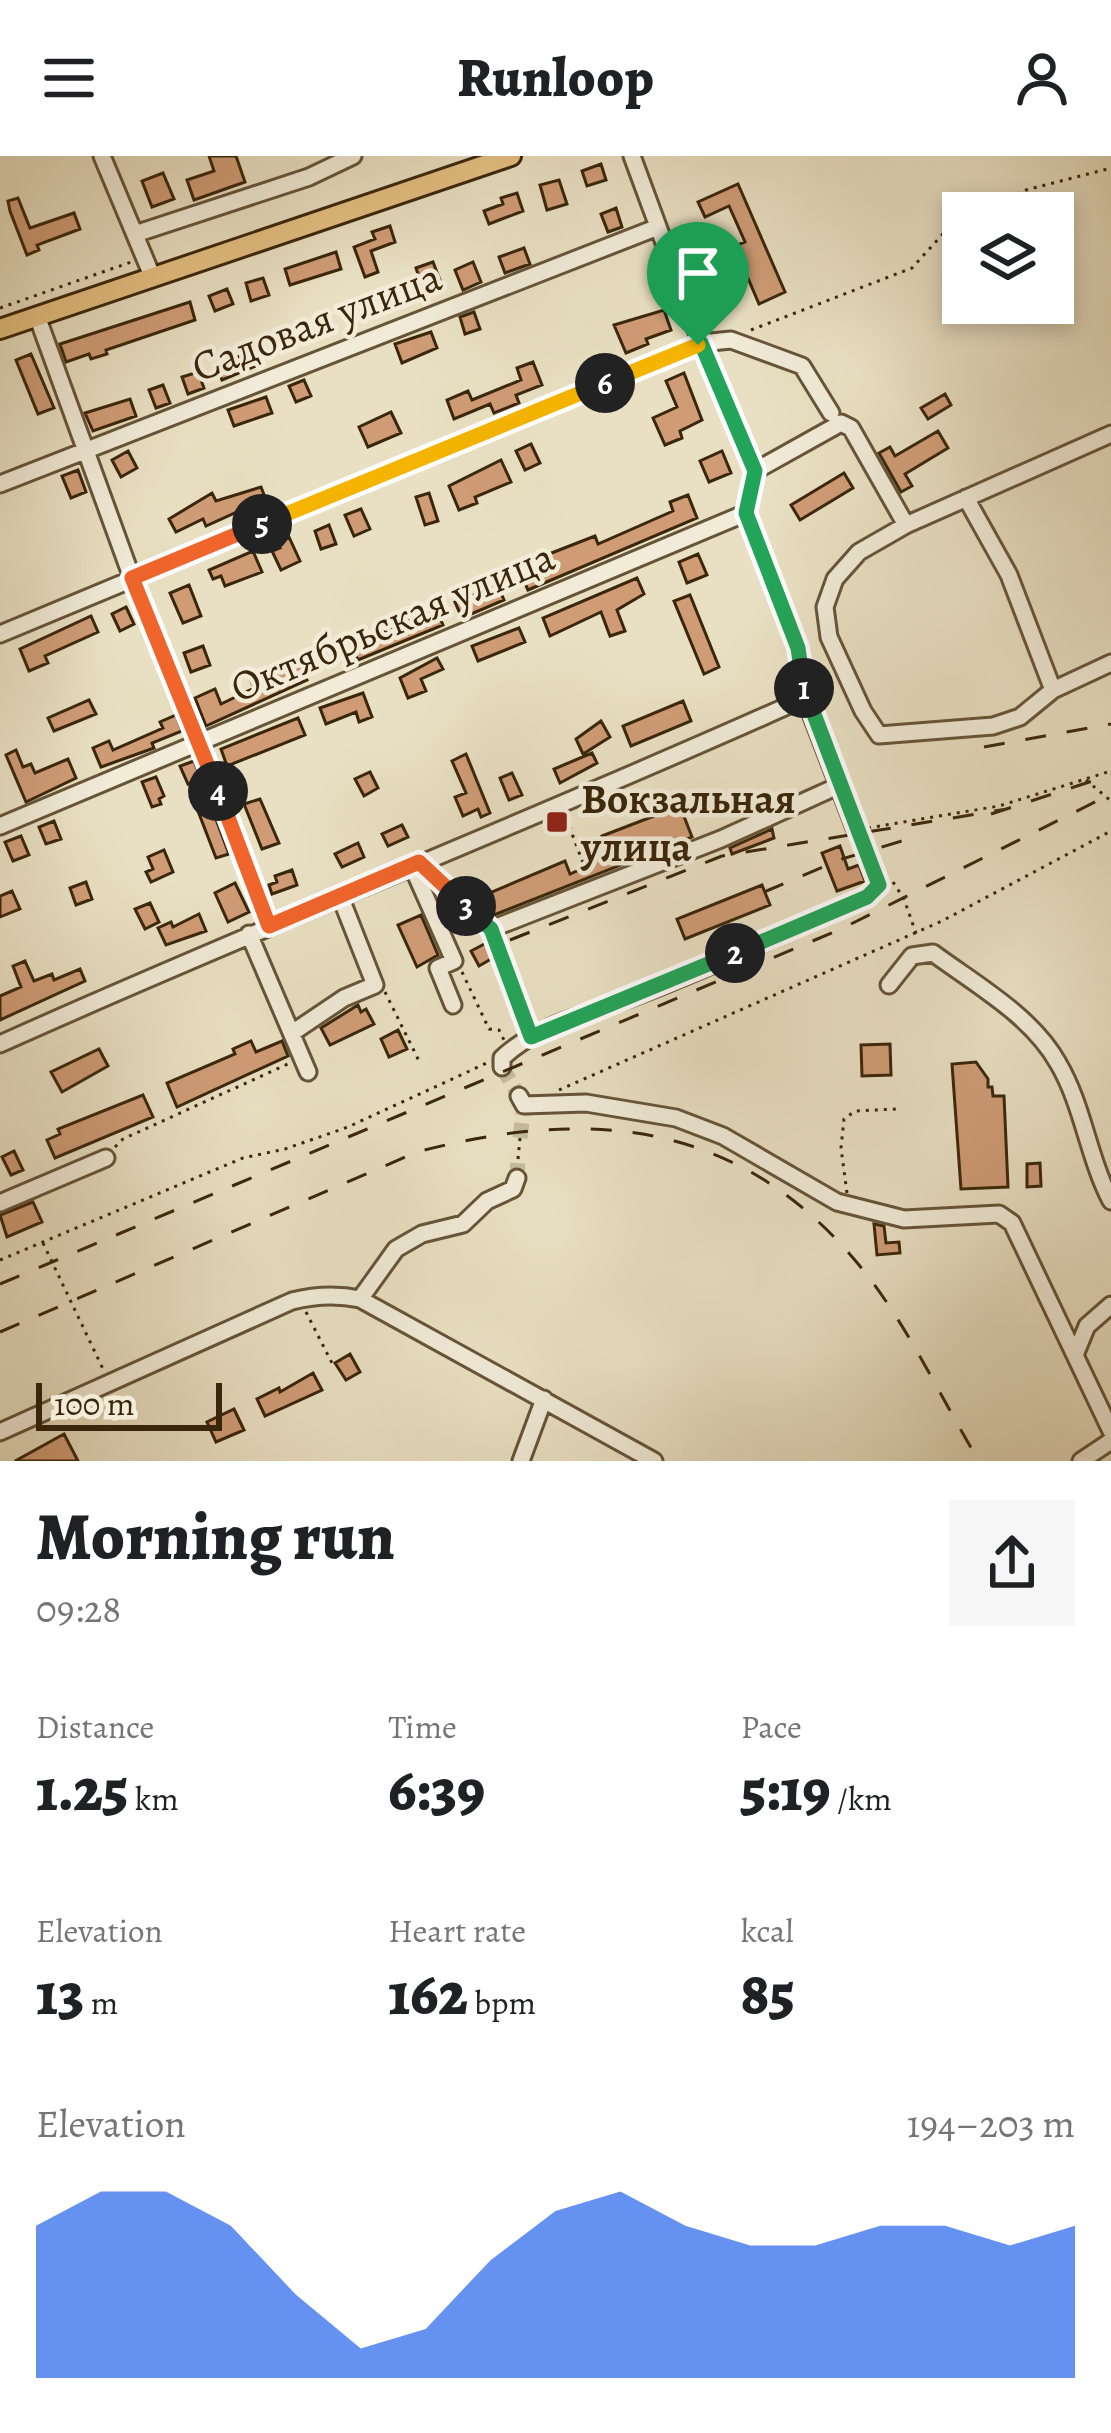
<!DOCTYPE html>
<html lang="en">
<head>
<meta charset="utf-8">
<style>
  :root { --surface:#fff; --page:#f6f6f6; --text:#202124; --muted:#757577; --accent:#2563eb }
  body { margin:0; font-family:Alegreya,serif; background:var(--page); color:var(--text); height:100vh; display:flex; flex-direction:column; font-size:45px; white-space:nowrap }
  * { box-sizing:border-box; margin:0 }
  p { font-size:39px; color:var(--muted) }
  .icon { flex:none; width:66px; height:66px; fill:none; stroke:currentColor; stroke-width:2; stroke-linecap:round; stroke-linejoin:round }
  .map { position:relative; height:1305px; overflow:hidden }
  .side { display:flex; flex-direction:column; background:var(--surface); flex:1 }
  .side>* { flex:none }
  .tools { position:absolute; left:942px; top:36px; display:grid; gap:24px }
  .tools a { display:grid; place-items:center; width:132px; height:132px; border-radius:0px; background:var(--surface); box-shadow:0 6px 18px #0003; font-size:60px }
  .scale { position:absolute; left:36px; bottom:30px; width:186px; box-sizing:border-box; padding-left:12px; border:6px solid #3a260a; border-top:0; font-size:33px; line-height:42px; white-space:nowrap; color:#3a260a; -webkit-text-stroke:9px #f1ebd8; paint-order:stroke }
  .pin { position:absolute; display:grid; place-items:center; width:102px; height:102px; color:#fff; margin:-123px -51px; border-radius:50% 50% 50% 0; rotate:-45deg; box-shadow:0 0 12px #0007 }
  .pin .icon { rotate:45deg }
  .km { position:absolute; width:60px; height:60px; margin:-30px; border-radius:50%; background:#222; color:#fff; font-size:33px; line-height:60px; text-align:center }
  .round { display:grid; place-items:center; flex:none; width:126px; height:126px; border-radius:0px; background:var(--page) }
  .headline { display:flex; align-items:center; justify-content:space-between; height:204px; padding:0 36px }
  h1 { font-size:66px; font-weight:800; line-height:90px }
  .stats { display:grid; grid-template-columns:repeat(3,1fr); gap:18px; height:204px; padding:12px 36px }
  .stats div { display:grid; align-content:center }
  .stats b { font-size:60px; font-weight:800 }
  .stats small { font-size:33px; font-weight:400 }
  .stats p { font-size:33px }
  .chart { height:336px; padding:24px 36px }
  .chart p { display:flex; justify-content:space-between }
  .chart svg { width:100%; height:216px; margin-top:12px; fill:var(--accent); opacity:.7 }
  header { display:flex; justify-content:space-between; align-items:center; height:156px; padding:0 36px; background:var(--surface); font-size:54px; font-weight:800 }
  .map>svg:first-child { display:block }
  .building { fill:#cf9c76; stroke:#3a260a; stroke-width:3 }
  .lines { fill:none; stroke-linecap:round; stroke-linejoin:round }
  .minor-tunnel { stroke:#c6bb9e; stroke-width:15; stroke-dasharray:15 8; stroke-linecap:butt }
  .minor-casing { stroke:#665438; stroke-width:21 }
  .major-casing { stroke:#3a260a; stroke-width:24 }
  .path { stroke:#3a260a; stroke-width:3; stroke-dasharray:3 6; stroke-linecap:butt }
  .minor { stroke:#f1ebd8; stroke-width:15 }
  .major { stroke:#e4c082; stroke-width:18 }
  .rail { stroke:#3a260a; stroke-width:3; stroke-dasharray:21 21; stroke-linecap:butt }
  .split-1-casing { stroke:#fff; stroke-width:24 }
  .split-2-casing { stroke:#fff; stroke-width:24 }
  .split-3-casing { stroke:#fff; stroke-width:24 }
  .split-4-casing { stroke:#fff; stroke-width:24 }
  .split-5-casing { stroke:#fff; stroke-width:24 }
  .split-6-casing { stroke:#fff; stroke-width:24 }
  .split-7-casing { stroke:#fff; stroke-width:24 }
  .split-1 { stroke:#22a559; stroke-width:15 }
  .split-2 { stroke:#22a559; stroke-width:15 }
  .split-3 { stroke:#22a559; stroke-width:15 }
  .split-4 { stroke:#f0652b; stroke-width:15 }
  .split-5 { stroke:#f0652b; stroke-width:15 }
  .split-6 { stroke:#f5b400; stroke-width:15 }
  .split-7 { stroke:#f5b400; stroke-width:15 }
  .poi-dot { fill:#8f2418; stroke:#f1ebd8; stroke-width:4.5 }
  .labels { text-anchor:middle; stroke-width:9; stroke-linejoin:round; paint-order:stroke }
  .street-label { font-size:42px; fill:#3a260a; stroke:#f1ebd8 }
  .poi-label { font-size:42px; font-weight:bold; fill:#3a260a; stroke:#f1ebd8; text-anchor:start }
</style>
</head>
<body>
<header><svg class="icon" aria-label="menu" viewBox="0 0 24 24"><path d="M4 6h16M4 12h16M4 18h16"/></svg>Runloop<svg class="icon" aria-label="person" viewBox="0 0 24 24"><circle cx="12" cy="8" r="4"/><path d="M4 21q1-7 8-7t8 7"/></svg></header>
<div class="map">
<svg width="1111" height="1305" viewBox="0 0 1111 1305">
  <rect width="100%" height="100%" fill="#e9e0c3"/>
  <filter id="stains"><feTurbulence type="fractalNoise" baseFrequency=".00167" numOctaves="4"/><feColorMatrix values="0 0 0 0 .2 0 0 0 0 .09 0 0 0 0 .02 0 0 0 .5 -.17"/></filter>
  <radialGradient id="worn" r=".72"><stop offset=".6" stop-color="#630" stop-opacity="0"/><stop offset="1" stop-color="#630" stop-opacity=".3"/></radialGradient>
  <!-- building -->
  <path class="building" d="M209,0H236L245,26L194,44L187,24L214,15Z
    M601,8L606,24L587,30L582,15Z
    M163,17L174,43L152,51L142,25Z
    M559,24L567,48L547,54L540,29Z
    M738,28L785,136L759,148L739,101L713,111L708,101L745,86L729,50L705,61L698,46Z
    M517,37L523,55L489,68L484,55L503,48L501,42Z
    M18,42L30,72L74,57L80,73L37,89L39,94L27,99L10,55L8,45Z
    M616,52L622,71L608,76L601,58Z
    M390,70L395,86L371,95L378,116L365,121L354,91L375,83L372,76Z
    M524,92L530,108L505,117L499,101Z
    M336,96L341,113L290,129L285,113Z
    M433,106L440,124L422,130L416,112Z
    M473,106L481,126L463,134L455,114Z
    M263,122L269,139L251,145L246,127Z
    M227,133L233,148L215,155L209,140Z
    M190,146L195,164L106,194L107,198L91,203L89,198L66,206L60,188Z
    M664,154L671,174L646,183L648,188L626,197L614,169Z
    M474,156L480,173L465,178L460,161Z
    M431,176L437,192L402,207L395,188Z
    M251,196L256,210L222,224L216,209Z
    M31,198L54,252L38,258L16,204Z
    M533,206L542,229L516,239L519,247L494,257L490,248L454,263L447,244L468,235L472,244L521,224L517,212Z
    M198,216L204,232L188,238L182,221Z
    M684,217L702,264L680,275L682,282L665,289L653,262L677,251L666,225Z
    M304,224L311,240L296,246L289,230Z
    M163,229L170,247L156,252L149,234Z
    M945,238L951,249L928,263L921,252Z
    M266,241L272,257L234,270L228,254Z
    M130,243L136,260L93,275L85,257Z
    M391,256L401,277L368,291L359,271Z
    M938,275L948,292L905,318L912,330L901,336L879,297L890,291L895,300Z
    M531,288L540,307L525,314L516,295Z
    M128,295L137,312L121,321L112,304Z
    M722,295L731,317L709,326L700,305Z
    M501,304L511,326L475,341L477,347L459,354L449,330Z
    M78,314L86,336L71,342L62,320Z
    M844,317L853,332L800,364L791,349Z
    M261,331L268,349L253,355L250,350L206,370L203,363L176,376L169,363L212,337L216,345Z
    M429,337L438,365L425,369L416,341Z
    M688,339L697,362L528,434L521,419L551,404L549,398L595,380L598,388L673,355L670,346Z
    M361,353L370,373L354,380L345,359Z
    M329,369L336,388L321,393L315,375Z
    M289,381L300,405L281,414L272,395L280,392L277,386Z
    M253,395L262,416L225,430L221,420L213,423L209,414Z
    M698,398L707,419L687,427L679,406Z
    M637,422L644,438L617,454L625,475L610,480L601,456L550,480L543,462Z
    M189,429L201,460L183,467L170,437Z
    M498,430L504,444L462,462L455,446Z
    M690,439L719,511L704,518L674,445Z
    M126,451L134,468L120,475L112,458Z
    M436,453L443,469L358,504L352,490Z
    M91,460L98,476L45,500L48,507L29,515L20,493Z
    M519,472L525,486L478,505L472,490Z
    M203,490L210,509L191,516L184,497Z
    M437,502L443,513L421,523L426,535L408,542L400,522Z
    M300,509L307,524L206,570L195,542L215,533L221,548L254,532L251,525Z
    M363,537L372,561L359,566L356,556L326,568L320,552Z
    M89,544L96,558L54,575L48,562Z
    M683,545L691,565L631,590L623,570Z
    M176,559L182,575L152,587L154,592L101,611L93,592L109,585L113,594L163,572L160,566Z
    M298,562L305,579L227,610L221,593Z
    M601,565L610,581L583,598L576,583Z
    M16,594L23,611L31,608L35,617L68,603L76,622L26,646L6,599Z
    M592,597L597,607L560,627L554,613Z
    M466,598L490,657L481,661L478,653L463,660L455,641L466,637L452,605Z
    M194,605L201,623L188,628L180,610Z
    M370,616L378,632L364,640L355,623Z
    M512,617L522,639L509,644L500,622Z
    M156,621L164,640L159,643L161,648L152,651L142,626Z
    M260,643L279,687L262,693L244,648Z
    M211,650L229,698L216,702L198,655Z
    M680,650L692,681L494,759L483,749L480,741L565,705L570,718L590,709L585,697L605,689L602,680Z
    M54,665L61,683L46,688L39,671Z
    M402,669L408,681L388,690L382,678Z
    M772,673L774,682L732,698L730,692Z
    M21,680L29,699L13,705L5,686Z
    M358,687L364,701L342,711L335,698Z
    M840,690L848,713L859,709L865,725L837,735L822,697Z
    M164,694L173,716L151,726L146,716L153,713L148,701Z
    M292,714L297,729L272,738L269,729L277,726L275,720Z
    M86,726L92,743L76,749L70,732Z
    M235,727L249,756L228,766L215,737Z
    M762,729L770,749L685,783L677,763Z
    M12,735L20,753L0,761V740Z
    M150,747L159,766L145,773L135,753Z
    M199,758L206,775L166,789L158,772L171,766L173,771Z
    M421,759L438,799L417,811L398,769Z
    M490,785L498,799L479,810L471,795Z
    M25,805L34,825L52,818L54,824L80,813L85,825L0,864V840L21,831L13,810Z
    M358,849L361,856L366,853L374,868L330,889L321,872Z
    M398,874L407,893L389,901L381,883Z
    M251,885L256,896L282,885L288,900L177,951L167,927L235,898L233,893Z
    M890,888L891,919L862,920L861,889Z
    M99,893L108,910L62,936L51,916Z
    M976,906L988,923V931H992L993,940H1004L1008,1031L961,1033L952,908Z
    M143,939L153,961L55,1002L47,984L60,978L58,973Z
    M14,995L23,1014L11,1019L2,1001Z
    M1040,1007L1041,1030L1027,1031V1008Z
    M33,1046L42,1066L7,1081L0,1059Z
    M874,1068L884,1070L886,1087L899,1086L900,1097L877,1099Z
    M350,1198L360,1216L346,1224L335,1207Z
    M313,1217L322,1234L265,1260L257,1243L279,1232L280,1236Z
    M234,1253L244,1274L216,1286L207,1266Z
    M64,1278L78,1305H15Z"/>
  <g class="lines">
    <!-- minor-tunnel -->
    <path class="minor-tunnel" d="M502,911L519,940
      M520,982L524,949
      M517,1022L518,1003"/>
    <defs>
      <path id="minor" d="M102,0L153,122
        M632,0L701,187L755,315L746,357
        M135,78L309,21L353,0
        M37,160L132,422L199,584L269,770
        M1111,278L906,369L859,396L835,423L825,451L829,481L863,555L879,579L993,570L1020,561L1053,534L1111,507
        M755,315L841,267L851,272L906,369
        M0,328L658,71
        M966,342L1009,419L1053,534
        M746,357L798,492L805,542L855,672
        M0,478L701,187L731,184L802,210L831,257
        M0,670L746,357
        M419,706L491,773L721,683L840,629
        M412,710L454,805L438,812L453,849
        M249,778L308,916
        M889,829L912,800L933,797C975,828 1032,860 1058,907C1083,949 1088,1001 1111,1045
        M292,877L344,842L375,829L340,740
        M0,888C267,768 539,662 805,542
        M502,911V902C538,868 592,857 636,840C714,810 790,774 867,741L879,729L870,706
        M519,940L524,949L586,947L676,962L723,980L837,1046L904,1063L999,1058L1012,1067L1111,1275
        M0,1047L106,1002
        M360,1143L396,1093L422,1078L463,1068L487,1045L513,1033L517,1022
        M1075,1199L1087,1170L1111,1149
        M0,1276L292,1145C316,1139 336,1138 360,1143L654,1305
        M521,1305L544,1243
        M1081,1305L1111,1285"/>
      <path id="major" d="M0,173L511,0"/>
    </defs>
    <!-- minor casing -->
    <use href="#minor" class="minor-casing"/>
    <!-- major casing -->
    <use href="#major" class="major-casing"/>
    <!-- path -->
    <path class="path" d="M976,57L1026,34L1111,12
      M0,152L134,105
      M751,174L912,112L951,69L963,63
      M1086,624L1111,645
      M566,662L588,720
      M868,672L999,650L1111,615
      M893,726L904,743L918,783
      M495,788L526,869
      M462,816L489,873L499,874L504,884
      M385,836L419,905
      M559,934L942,765L1111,675
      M115,991L123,983L290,907
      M518,1003L520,982
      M847,1037L841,992L844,963L855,955L896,953
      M43,1087L103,1213
      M0,1104L243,1002L285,993L348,971L489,906
      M306,1156L332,1207"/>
    <!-- minor -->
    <use href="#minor" class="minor"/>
    <!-- major -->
    <use href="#major" class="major"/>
    <!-- rail -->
    <path class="rail" d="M984,591L1111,568
      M991,658L1111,619
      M764,736L842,703L905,684
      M510,784L722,700L1007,653
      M0,1128L841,773L1111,638
      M0,1176L417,996C588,951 739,963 859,1109C907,1167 940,1241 979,1305"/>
  </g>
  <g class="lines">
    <defs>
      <path id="split-1" d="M698,189L701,187L755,315L746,357L798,492L804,532"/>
      <path id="split-2" d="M735,797L867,741L879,729L804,532"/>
      <path id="split-3" d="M466,750L491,773L531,881L735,797"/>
      <path id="split-4" d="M218,635L269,770L419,706L466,750"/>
      <path id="split-5" d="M218,635L132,422L262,368"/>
      <path id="split-6" d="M262,368L605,227"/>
      <path id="split-7" d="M605,227L698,189"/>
    </defs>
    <!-- split-1 casing -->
    <use href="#split-1" class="split-1-casing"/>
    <!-- split-2 casing -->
    <use href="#split-2" class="split-2-casing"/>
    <!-- split-3 casing -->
    <use href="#split-3" class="split-3-casing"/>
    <!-- split-4 casing -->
    <use href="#split-4" class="split-4-casing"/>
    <!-- split-5 casing -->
    <use href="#split-5" class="split-5-casing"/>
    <!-- split-6 casing -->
    <use href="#split-6" class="split-6-casing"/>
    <!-- split-7 casing -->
    <use href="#split-7" class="split-7-casing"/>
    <!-- split-1 -->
    <use href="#split-1" class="split-1"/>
    <!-- split-2 -->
    <use href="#split-2" class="split-2"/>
    <!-- split-3 -->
    <use href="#split-3" class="split-3"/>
    <!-- split-4 -->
    <use href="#split-4" class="split-4"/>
    <!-- split-5 -->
    <use href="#split-5" class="split-5"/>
    <!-- split-6 -->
    <use href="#split-6" class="split-6"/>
    <!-- split-7 -->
    <use href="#split-7" class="split-7"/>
  </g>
  <!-- markers -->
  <rect class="poi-dot" x="545" y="654" width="24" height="24" rx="6"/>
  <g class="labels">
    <!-- street labels -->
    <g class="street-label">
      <text transform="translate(316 165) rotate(-21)" y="15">Садовая улица</text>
      <text transform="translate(392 465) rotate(-23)" y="15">Октябрьская улица</text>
    </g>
    <!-- poi labels -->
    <g class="poi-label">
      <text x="581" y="657">Вокзальная<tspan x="581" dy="48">улица</tspan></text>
    </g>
  </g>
  <rect width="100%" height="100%" filter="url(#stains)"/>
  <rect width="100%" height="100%" fill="url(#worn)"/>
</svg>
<div class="tools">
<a><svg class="icon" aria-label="layers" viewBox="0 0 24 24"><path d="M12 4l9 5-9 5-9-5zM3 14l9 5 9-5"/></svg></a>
</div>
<div class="scale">100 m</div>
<div class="pin" style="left:698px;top:189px;background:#1e9e55"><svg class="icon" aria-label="arrive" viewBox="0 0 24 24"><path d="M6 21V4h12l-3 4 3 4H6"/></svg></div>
<b class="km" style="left:804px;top:532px">1</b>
<b class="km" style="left:735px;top:797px">2</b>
<b class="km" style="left:466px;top:750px">3</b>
<b class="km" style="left:218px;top:635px">4</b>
<b class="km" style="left:262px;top:368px">5</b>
<b class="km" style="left:605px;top:227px">6</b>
</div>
<section class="side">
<div class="headline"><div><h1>Morning run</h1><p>09:28</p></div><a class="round"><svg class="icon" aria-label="share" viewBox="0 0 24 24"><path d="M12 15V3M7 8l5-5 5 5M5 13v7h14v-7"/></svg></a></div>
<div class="stats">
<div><p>Distance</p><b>1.25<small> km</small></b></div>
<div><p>Time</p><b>6:39</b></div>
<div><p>Pace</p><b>5:19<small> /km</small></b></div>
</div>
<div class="stats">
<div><p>Elevation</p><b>13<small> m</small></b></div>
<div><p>Heart rate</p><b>162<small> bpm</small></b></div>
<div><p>kcal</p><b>85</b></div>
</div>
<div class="chart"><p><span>Elevation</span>194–203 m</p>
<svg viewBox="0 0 160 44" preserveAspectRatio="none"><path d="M0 44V13L10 6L20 6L30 13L40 27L50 38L60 34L70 20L80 10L90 6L100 13L110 17L120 17L130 13L140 13L150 17L160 13V44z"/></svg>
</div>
</section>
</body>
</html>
